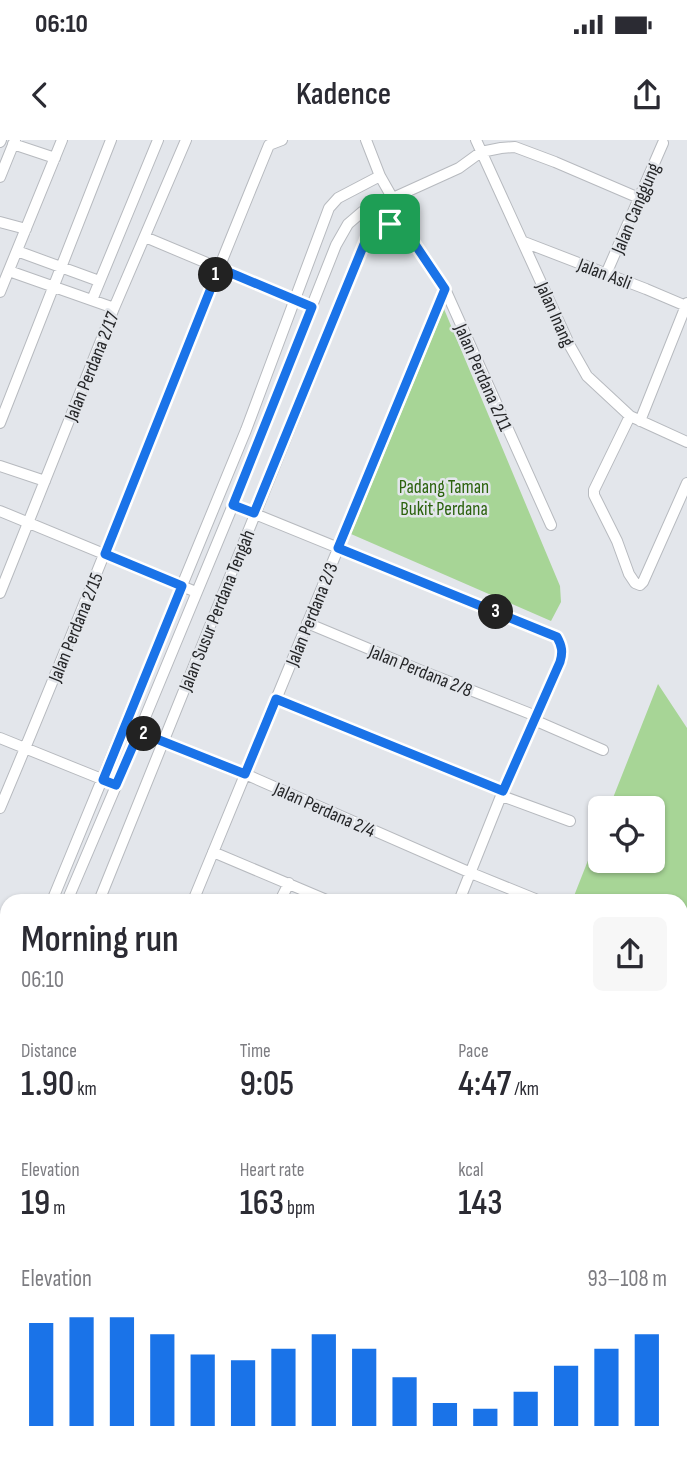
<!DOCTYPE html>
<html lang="en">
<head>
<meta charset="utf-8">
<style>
  :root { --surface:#fff; --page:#f7f7f7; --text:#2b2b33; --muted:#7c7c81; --accent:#1a73e8 }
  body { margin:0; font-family:"Sofia Sans Condensed",sans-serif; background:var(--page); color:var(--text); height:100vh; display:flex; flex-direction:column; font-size:26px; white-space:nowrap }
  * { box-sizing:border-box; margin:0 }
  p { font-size:23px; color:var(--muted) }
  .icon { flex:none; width:38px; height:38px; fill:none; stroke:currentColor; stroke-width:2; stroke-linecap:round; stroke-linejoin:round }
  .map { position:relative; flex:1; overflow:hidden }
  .details { position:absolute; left:0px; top:754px; width:688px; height:569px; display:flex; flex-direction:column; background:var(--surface); border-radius:21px 21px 0 0; box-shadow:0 2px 5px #0004 }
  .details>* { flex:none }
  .tools { position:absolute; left:588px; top:656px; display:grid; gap:14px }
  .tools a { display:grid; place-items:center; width:77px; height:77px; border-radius:10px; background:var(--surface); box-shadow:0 2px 5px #0004; font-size:35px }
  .pin { position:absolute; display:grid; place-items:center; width:60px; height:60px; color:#fff; margin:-30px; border-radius:14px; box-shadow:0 4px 10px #0006 }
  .km { position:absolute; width:35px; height:35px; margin:-18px; border-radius:50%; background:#222; color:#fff; font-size:19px; line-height:35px; text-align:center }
  .round { display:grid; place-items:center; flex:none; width:74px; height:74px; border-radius:10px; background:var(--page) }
  .headline { display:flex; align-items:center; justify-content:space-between; height:119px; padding:0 21px }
  h1 { font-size:38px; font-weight:600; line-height:52px }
  .stats { display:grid; grid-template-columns:repeat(3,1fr); gap:10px; height:119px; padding:7px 21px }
  .stats div { display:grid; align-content:center }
  .stats b { font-size:35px; font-weight:600 }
  .stats small { font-size:19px; font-weight:400 }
  .stats p { font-size:19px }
  .chart { height:196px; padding:14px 21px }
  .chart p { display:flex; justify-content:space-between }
  .chart svg { width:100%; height:126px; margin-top:7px; stroke:var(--accent); stroke-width:6 }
  .status { display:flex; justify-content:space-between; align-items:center; height:49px; padding:0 35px; background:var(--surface); direction:ltr }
  .status svg { height:19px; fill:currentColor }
  header { display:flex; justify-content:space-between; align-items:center; height:91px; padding:0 21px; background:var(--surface); font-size:32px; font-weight:600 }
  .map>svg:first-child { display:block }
  .green { fill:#a7d596 }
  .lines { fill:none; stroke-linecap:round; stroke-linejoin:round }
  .street-casing { stroke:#b7babf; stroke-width:12 }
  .secondary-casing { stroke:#b7babf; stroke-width:17 }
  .street { stroke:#fff; stroke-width:10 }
  .secondary { stroke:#fee6de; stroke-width:14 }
  .route-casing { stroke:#fff; stroke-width:14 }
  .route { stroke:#1a73e8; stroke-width:9 }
  .labels { text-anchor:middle; stroke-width:5; stroke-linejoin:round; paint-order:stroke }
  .street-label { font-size:19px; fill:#252628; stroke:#e3e6eb }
  .park-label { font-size:19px; fill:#2b620d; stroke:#e3e6eb }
</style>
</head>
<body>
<div class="status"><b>06:10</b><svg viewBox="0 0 49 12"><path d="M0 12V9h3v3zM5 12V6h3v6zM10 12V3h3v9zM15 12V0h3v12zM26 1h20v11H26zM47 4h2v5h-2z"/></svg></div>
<header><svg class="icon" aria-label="back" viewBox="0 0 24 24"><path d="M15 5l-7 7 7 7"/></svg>Kadence<svg class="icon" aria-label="share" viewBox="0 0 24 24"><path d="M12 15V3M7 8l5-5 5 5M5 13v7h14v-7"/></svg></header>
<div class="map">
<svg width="687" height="1322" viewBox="0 0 687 1322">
  <rect width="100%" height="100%" fill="#e3e6eb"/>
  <!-- green -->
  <path class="green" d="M444,169L560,446L561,462L551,481L351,394Z
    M658,544L687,588V955L681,949V761H572L600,690V721H653V668H609Z
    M0,1221L7,1224V1316H29L27,1322H0Z
    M505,1316H603L616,1322H493Z"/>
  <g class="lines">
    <defs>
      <path id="street" d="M366,0L380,36L393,59
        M476,0L570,206L587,236L630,276L687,302
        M0,2L1,0
        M13,4L55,18
        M0,37L15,0
        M399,56L397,72L400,82L445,149L551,385
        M0,82L26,89
        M145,97L312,167
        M524,102L646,149L686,166
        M17,111L99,141
        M9,131L114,168
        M606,134L663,3
        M0,152L62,0
        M92,160L158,0
        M630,276L594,350V355L617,401L629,434L635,443L640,445L643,442L687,343
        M640,281L687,163
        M0,283L111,0
        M0,326L45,341
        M233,365L557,497C562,506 563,512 560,521L503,651L459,761
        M0,371L196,452
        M0,453L114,168L186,0
        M307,483L422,531L536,576
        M276,559L503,651
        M534,580L603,610
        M139,592L245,634L471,733L540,761
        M0,598L109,642
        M502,656L570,681
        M0,668C93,448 178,226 269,5L282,0
        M213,712L329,761
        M52,761L246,290L329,68L338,58L380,36
        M67,761L139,592L233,365L336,105L348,84L362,72L459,28L481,12L501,8L515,7L555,22L639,58
        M99,761L367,97L382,87L400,82
        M193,761L445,149
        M280,761L289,743
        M0,810L7,813
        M0,885L7,868
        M0,925L7,907
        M0,1056L7,1059
        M681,1114L687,1117
        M0,1138L7,1141
        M681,1207L687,1211
        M0,1211L7,1214
        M681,1250L687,1238
        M92,1316L107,1322
        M45,1322L47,1316
        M229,1322L233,1316
        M252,1322L256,1316
        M354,1322L358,1316
        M454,1322L459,1316"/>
      <path id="secondary" d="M0,787L7,790
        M681,1082L687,1085
        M681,1097L687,1100"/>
    </defs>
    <!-- street casing -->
    <use href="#street" class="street-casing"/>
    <!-- secondary casing -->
    <use href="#secondary" class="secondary-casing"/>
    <!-- street -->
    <use href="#street" class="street"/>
    <!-- secondary -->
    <use href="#secondary" class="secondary"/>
  </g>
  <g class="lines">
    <defs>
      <path id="route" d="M400,82L445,149L338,408L557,497C562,506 563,512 560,522L503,651L276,559L245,634L139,592L116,645L103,640L182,446L105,414L219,128L312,167L233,365L254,373L367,97L382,87Z"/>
    </defs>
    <!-- route casing -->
    <use href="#route" class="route-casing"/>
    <!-- route -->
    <use href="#route" class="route"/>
  </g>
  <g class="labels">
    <!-- street labels -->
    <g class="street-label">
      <text transform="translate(635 68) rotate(-67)" y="7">Jalan Canggung</text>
      <text transform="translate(605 133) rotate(21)" y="7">Jalan Asli</text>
      <text transform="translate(556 174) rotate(66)" y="7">Jalan Inang</text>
      <text transform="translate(91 226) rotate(-68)" y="7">Jalan Perdana 2/17</text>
      <text transform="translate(484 237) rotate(66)" y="7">Jalan Perdana 2/11</text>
      <text transform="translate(216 470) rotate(-68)" y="7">Jalan Susur Perdana Tengah</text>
      <text transform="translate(311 474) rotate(-68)" y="7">Jalan Perdana 2/3</text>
      <text transform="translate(75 487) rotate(-68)" y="7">Jalan Perdana 2/15</text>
      <text transform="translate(421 530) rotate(22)" y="7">Jalan Perdana 2/8</text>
      <text transform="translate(325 669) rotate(24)" y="7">Jalan Perdana 2/4</text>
    </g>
    <!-- park labels -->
    <g class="park-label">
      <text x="444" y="353">Padang Taman<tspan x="444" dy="22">Bukit Perdana</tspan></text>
    </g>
  </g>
</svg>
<div class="tools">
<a><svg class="icon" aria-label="locate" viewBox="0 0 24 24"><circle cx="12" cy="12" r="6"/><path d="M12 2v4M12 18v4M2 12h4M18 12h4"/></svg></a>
</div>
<div class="pin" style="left:390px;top:84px;background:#1e9e55"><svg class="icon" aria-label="arrive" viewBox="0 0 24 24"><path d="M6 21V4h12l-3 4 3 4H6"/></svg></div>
<b class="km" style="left:216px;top:135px">1</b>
<b class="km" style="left:144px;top:594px">2</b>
<b class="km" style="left:496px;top:472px">3</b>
<section class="details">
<div class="headline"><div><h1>Morning run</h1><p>06:10</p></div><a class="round"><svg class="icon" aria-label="share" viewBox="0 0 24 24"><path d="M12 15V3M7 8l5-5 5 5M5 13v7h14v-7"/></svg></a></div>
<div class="stats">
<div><p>Distance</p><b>1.90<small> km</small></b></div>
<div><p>Time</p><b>9:05</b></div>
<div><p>Pace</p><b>4:47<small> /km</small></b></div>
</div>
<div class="stats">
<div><p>Elevation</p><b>19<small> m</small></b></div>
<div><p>Heart rate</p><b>163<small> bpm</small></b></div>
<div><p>kcal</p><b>143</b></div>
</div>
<div class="chart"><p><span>Elevation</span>93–108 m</p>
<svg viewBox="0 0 160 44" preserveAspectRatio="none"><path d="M5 44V8M15 44V6M25 44V6M35 44V12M45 44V19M55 44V21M65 44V17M75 44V12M85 44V17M95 44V27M105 44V36M115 44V38M125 44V32M135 44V23M145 44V17M155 44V12"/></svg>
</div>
</section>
</div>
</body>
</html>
